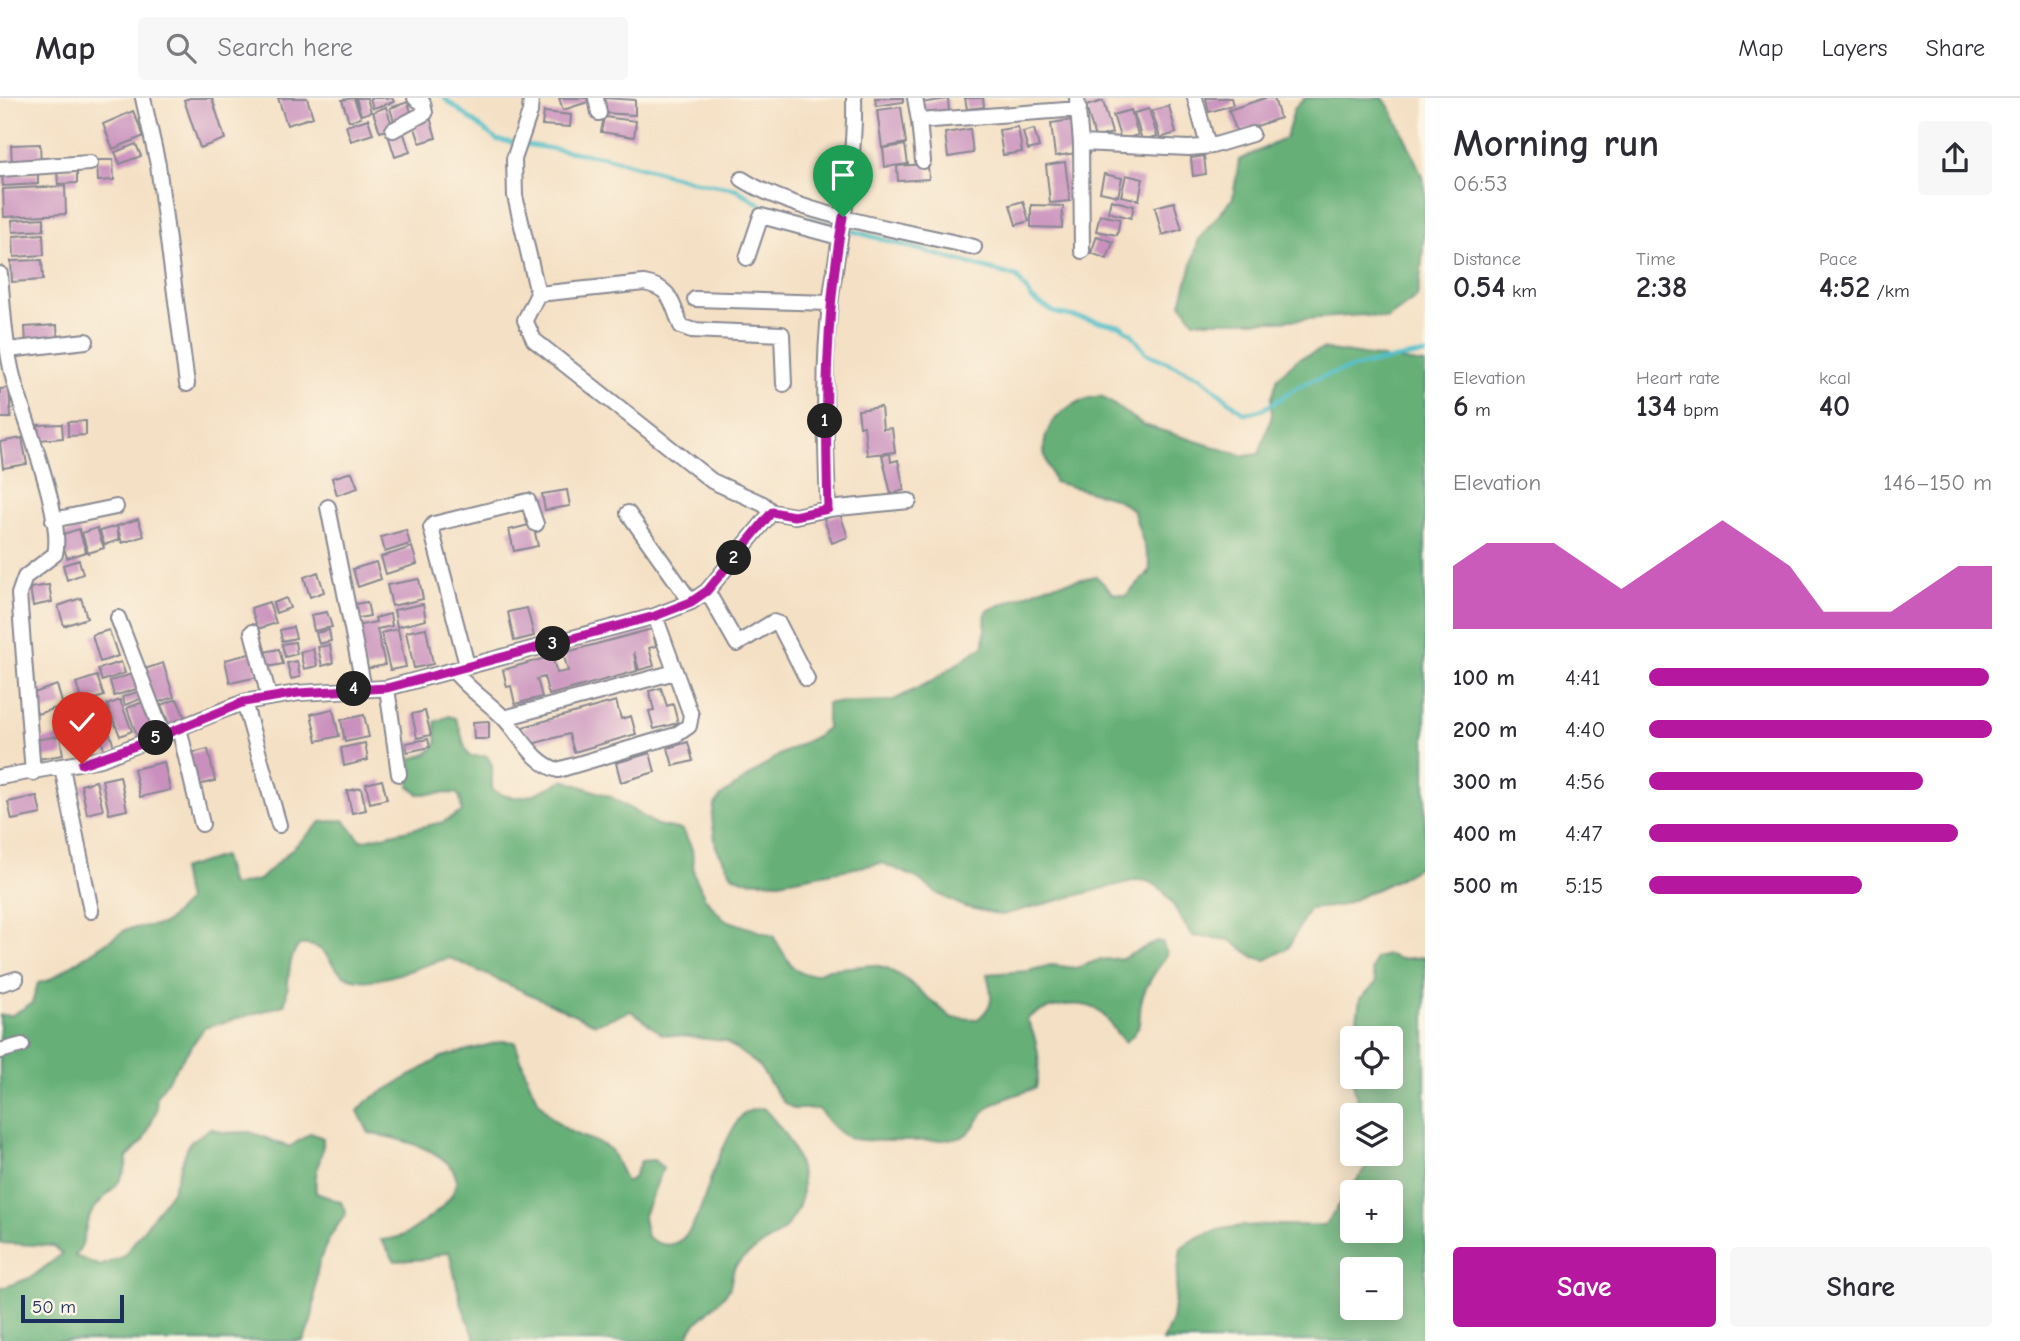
<!DOCTYPE html>
<html lang="en">
<head>
<meta charset="utf-8">
<style>
  :root { --surface:#fff; --page:#f7f7f7; --text:#2b2b33; --muted:#7c7c81; --line:#e1e1e2; --accent:#b5179e }
  body { margin:0; font-family:"Comic Neue",sans-serif; background:var(--page); color:var(--text); height:100vh; display:flex; flex-direction:column; font-size:26px; white-space:nowrap }
  * { box-sizing:border-box; margin:0 }
  p { font-size:23px; color:var(--muted) }
  .icon { flex:none; width:38px; height:38px; fill:none; stroke:currentColor; stroke-width:2; stroke-linecap:round; stroke-linejoin:round }
  .map { position:relative; flex:1; overflow:hidden }
  .details { display:flex; flex-direction:column; background:var(--surface); width:595px }
  .details>* { flex:none }
  .buttons { position:absolute; left:1340px; top:928px; display:grid; gap:14px }
  .buttons a { display:grid; place-items:center; width:63px; height:63px; border-radius:7px; background:var(--surface); box-shadow:0 4px 18px #0003; font-size:35px }
  .scale { position:absolute; left:21px; bottom:18px; width:103px; box-sizing:border-box; padding-left:7px; border:4px solid #1b2f5e; border-top:0; font-size:19px; line-height:24px; white-space:nowrap; color:#1b2f5e; -webkit-text-stroke:5px #fcf5e5; paint-order:stroke }
  .pin { position:absolute; display:grid; place-items:center; width:60px; height:60px; color:#fff; margin:-72px -30px; border-radius:50% 50% 50% 0; rotate:-45deg; box-shadow:0 0 7px #0007 }
  .pin .icon { rotate:45deg }
  .km { position:absolute; width:35px; height:35px; margin:-18px; border-radius:50%; background:#222; color:#fff; font-size:19px; line-height:35px; text-align:center }
  .round { display:grid; place-items:center; flex:none; width:74px; height:74px; border-radius:7px; background:var(--page) }
  .head { display:flex; align-items:center; justify-content:space-between; height:119px; padding:0 28px }
  h1 { font-size:38px; font-weight:700; line-height:52px }
  .figures { display:grid; grid-template-columns:repeat(3,1fr); gap:10px; height:119px; padding:7px 28px }
  .figures div { display:grid; align-content:center }
  .figures b { font-size:30px; font-weight:700 }
  .figures small { font-size:19px; font-weight:400 }
  .figures p { font-size:19px }
  .chart { height:196px; padding:14px 28px }
  .chart p { display:flex; justify-content:space-between }
  .chart svg { width:100%; height:126px; margin-top:7px; fill:var(--accent); opacity:.7 }
  .action { display:flex; gap:14px; margin-top:auto; padding:14px 28px }
  .action a { flex:1; height:80px; border-radius:7px; background:var(--accent); color:#fff; font-size:28px; font-weight:700; line-height:80px; text-align:center }
  .action a+a { background:var(--page); color:var(--text) }
  ul { padding:0 28px; list-style:none; font-size:23px }
  li { display:grid; grid-template-columns:112px 84px 1fr; align-items:center; height:52px }
  li i { height:18px; border-radius:9px; background:var(--accent) }
  header { display:flex; align-items:center; gap:42px; box-sizing:border-box; height:98px; padding:0 35px; background:var(--surface); border-bottom:2px solid var(--line) }
  header strong { font-size:33px }
  nav { display:flex; gap:38px; margin-inline-start:auto; font-size:24px }
  .search { width:490px; height:63px; background:var(--page); display:flex; align-items:center; gap:18px; box-sizing:border-box; padding:0 24px; border-radius:7px; color:var(--muted); font-size:26px }
  main { display:flex; flex:1; min-height:0 }
  .map>svg:first-child { display:block }
  .forest { fill:#66b078; stroke:#40706b; stroke-width:2; fill-rule:evenodd }
  .lines { fill:none; stroke-linecap:round; stroke-linejoin:round }
  .stream { stroke:#4fbdc7; stroke-width:4.5 }
  .building { fill:#c990bd }
  .minor-casing { stroke:#888891; stroke-width:18 }
  .minor { stroke:#fff; stroke-width:14 }
  .route-casing { stroke:#fff; stroke-width:14 }
  .route { stroke:#b5179e; stroke-width:9 }
</style>
</head>
<body>
<header>
<strong>Map</strong>
<div class="search"><svg class="icon" aria-label="search" viewBox="0 0 24 24"><circle cx="10" cy="10" r="6"/><path d="M15 15l6 6"/></svg>Search here</div>
<nav><a>Map</a><a>Layers</a><a>Share</a></nav>
</header>
<main>
<div class="map">
<svg width="1425" height="1243" viewBox="0 0 1425 1243">
  <rect width="100%" height="100%" fill="#fcf5e5"/>
  <filter id="ink" filterUnits="userSpaceOnUse"><feTurbulence type="fractalNoise" baseFrequency=".0143" numOctaves="2"/><feDisplacementMap in="SourceGraphic" scale="14" xChannelSelector="R" yChannelSelector="G"/><feConvolveMatrix kernelMatrix="1 2 1 2 8 2 1 2 1" color-interpolation-filters="sRGB"/></filter>
  <filter id="wash" filterUnits="userSpaceOnUse"><feTurbulence type="fractalNoise" baseFrequency=".00686" numOctaves="4" result="noise"/><feDisplacementMap in="SourceGraphic" scale="28" xChannelSelector="R" yChannelSelector="G"/><feGaussianBlur stdDeviation="1.57" result="paint"/><feColorMatrix in="noise" values="0 0 0 0 0 0 0 0 0 0 0 0 0 0 0 0 0 1.4 0 .05"/><feComposite in="paint" operator="in"/></filter>
  <g filter="url(#wash)">
    <rect width="100%" height="100%" fill="#f4e0c4"/>
    <!-- forest -->
    <path class="forest" d="M1305,0H1383C1395,15 1420,70 1425,89C1425,115 1423,173 1417,199L1387,221L1362,217L1277,223H1194L1181,205L1199,141L1233,100L1239,62L1286,40L1294,11Z
      M1323,251L1425,266V765L1394,783L1340,808L1309,811L1288,850L1266,862L1254,859L1230,842L1193,838C1174,816 1169,781 1136,782L1002,817L965,809L938,796L917,780L882,765L779,784L743,782L732,777L716,749L712,720L714,708L721,698L779,657L817,638L827,630V605L892,603L932,583L984,547L986,513L1047,488L1096,478L1114,496L1126,498L1148,475L1149,479L1150,466L1133,412L1114,400L1054,384C1051,374 1044,361 1044,351C1045,320 1073,301 1101,298L1144,327L1244,358L1259,356L1272,317L1271,303L1278,279L1299,260Z
      M449,618L455,620C463,633 461,645 469,658H487L492,667V691C517,709 540,694 564,682L611,699L657,727L683,732L692,751L694,776L705,800L723,821L773,838L792,869L803,876H816L829,871L874,867L887,870L908,883L952,920L978,921C996,906 992,897 987,876L1028,873L1051,867L1076,870L1099,862L1124,860L1157,843L1162,844L1167,856C1159,869 1149,881 1144,895C1134,917 1149,926 1125,944C1115,935 1110,922 1100,914C1084,900 1041,908 1027,921C1039,946 1041,963 1036,990C1022,995 1004,999 991,1008C979,1015 976,1032 962,1039C953,1044 861,1044 850,1040C837,1035 826,1022 819,1011H794L783,1004L758,967L725,943L662,936L631,913L595,926L450,860C421,866 377,890 350,880C326,871 332,844 299,847C285,864 291,887 284,907L204,930L156,999L157,1011L144,1042L127,1059C127,1089 97,1098 88,1122C82,1138 88,1139 75,1158L100,1168L123,1159L172,1093L189,1045L211,1030L224,1035L250,1034L289,1049L311,1035L323,1040C324,1060 313,1069 316,1095L341,1104L346,1116C333,1132 321,1153 317,1174C313,1202 317,1216 303,1243H0V1191L32,1179L62,1156L53,1148L0,1145V917H12L32,905L38,885L49,882L127,831L164,826L187,804L181,771L223,758L231,788L259,782L321,724L344,722L361,743L443,724L462,714L460,699L456,695L418,696L409,688L411,661L427,656L437,646L435,624Z
      M1388,857L1400,861L1425,859V1243H1163L1172,1222L1181,1150C1219,1119 1279,1129 1325,1127L1369,1065V1055H1391V1017H1361C1355,995 1350,975 1353,952V978H1391V940H1354L1360,901L1376,885L1372,872L1375,860ZM1353,1094H1391V1132H1353ZM1353,1171H1391V1209H1353Z
      M503,943L515,944C528,980 534,1014 571,1034C584,1041 598,1042 611,1052L626,1084L633,1080L641,1063L654,1062L663,1070L643,1120L647,1139C688,1168 701,1108 711,1080C716,1065 730,1034 739,1021C745,1013 753,1011 763,1010C795,1042 822,1094 782,1133C769,1145 746,1154 735,1169C730,1177 733,1188 727,1194C714,1212 693,1222 685,1243H476L461,1205L449,1153L427,1161L395,1163L381,1142C405,1140 410,1134 429,1120C500,1067 414,1043 369,1035L358,1013L367,1003L442,959Z"/>
    <g class="lines">
      <!-- stream -->
      <path class="stream" d="M444,0L497,42L605,59L691,83L736,91L763,108L1017,179L1033,202L1056,215L1121,228L1132,236L1146,255L1199,278L1244,315C1268,315 1281,297 1302,287C1339,270 1385,262 1425,256"/>
    </g>
    <g id="blocks">
      <!-- building -->
      <path class="building" d="M190,0H212L225,41L200,50L184,2Z
        M278,0H307L313,19L287,27Z
        M354,0L361,19L349,23L342,2Z
        M356,0H367L371,14L361,17Z
        M370,0H392L394,4L373,10Z
        M559,0H587L588,4L563,12Z
        M604,0L635,2V17L604,15Z
        M875,0H903V4L876,8Z
        M965,0H983L984,9L967,11Z
        M1206,0H1231L1233,7L1209,14Z
        M1265,0H1274L1280,20L1237,35L1229,12Z
        M948,1L949,13L922,17L920,5Z
        M1103,3L1112,35L1095,40L1086,8Z
        M408,4L413,21L395,27L390,10Z
        M1169,8L1176,35L1160,40L1152,13Z
        M386,9L393,30L380,34L373,14Z
        M901,9L906,45L882,50L877,12Z
        M1149,11L1157,38L1142,42L1134,15Z
        M1131,12L1138,37L1121,42L1113,17Z
        M133,13L144,38L113,51L103,26Z
        M544,14L571,17L570,29L542,27Z
        M430,19L436,40L420,45L413,24Z
        M604,19L636,23L634,39L601,34Z
        M368,21L373,36L351,43L346,28Z
        M1072,22L1077,55L1055,58L1051,25Z
        M1018,29L1022,54L1003,57L999,32Z
        M970,31L973,55L948,59L945,35Z
        M1034,31L1039,49L1028,52L1023,34Z
        M403,33L410,54L395,59L388,37Z
        M40,46L41,66L12,67L11,47Z
        M136,46L141,58L120,66L115,54Z
        M905,47L908,66L885,69L883,50Z
        M1204,58L1206,76L1193,78L1191,60Z
        M97,62H113L114,82L98,83Z
        M1065,64L1070,103L1050,105L1046,67Z
        M928,66L929,81L898,83L897,68Z
        M77,71V85L58,86L57,72Z
        M38,76V86L3,88L2,77Z
        M1104,76L1122,80L1118,98L1100,94Z
        M1126,77L1143,81L1139,102L1121,98Z
        M65,88L66,116L4,119L3,91Z
        M1111,102L1134,108L1131,120L1108,114Z
        M1023,103L1029,123L1016,127L1010,107Z
        M1174,104L1182,131L1162,137L1155,109Z
        M1031,107L1063,108L1062,130L1031,129Z
        M1100,117L1120,121L1117,137L1096,133Z
        M44,120V132L13,134L12,122Z
        M43,136L44,157L14,159L13,138Z
        M1097,138L1113,144L1107,161L1091,155Z
        M42,162L43,182L12,184L11,163Z
        M57,227L58,245L26,246L25,229Z
        M9,290L11,320H0V291Z
        M881,309L883,331L892,330L895,354L867,357L864,328H860L858,312Z
        M86,323V337L68,338V324Z
        M62,326L63,340L39,342L38,327Z
        M22,340L27,366L3,370L0,344Z
        M890,356L891,364L898,362L904,392L891,396L882,357Z
        M352,374L358,390L337,397L332,380Z
        M567,392L570,408L545,412L542,396Z
        M840,416L848,439L832,445L824,421Z
        M138,421L144,438L122,445L117,428Z
        M533,426L538,448L514,453L509,432Z
        M117,428L119,442L104,447L100,433Z
        M97,430L104,450L88,455L82,435Z
        M79,431L86,454L67,460L60,437Z
        M406,432L410,446L385,454L381,439Z
        M412,449L417,466L386,476L381,459Z
        M79,462L83,476L67,482L63,467Z
        M376,464L381,481L358,489L353,471Z
        M318,474L324,494L310,499L304,479Z
        M419,481L423,501L392,508L387,487Z
        M49,487L52,504L33,508L30,490Z
        M81,500L87,520L64,528L58,508Z
        M286,500L290,510L276,515L273,505Z
        M269,504L276,525L258,531L251,510Z
        M367,504L370,518L353,521L350,507Z
        M423,506L426,522L397,529L394,512Z
        M527,510L534,538L514,543L508,514Z
        M327,514L332,529L314,533L311,517Z
        M390,516L392,528L377,531L385,567L365,571L356,528L376,524L375,520Z
        M293,529L296,540L282,543L280,532Z
        M426,530L433,566L414,570L406,534Z
        M398,531L406,569L390,572L381,535Z
        M652,531L656,548L649,550L654,568L639,572L634,554L637,573L549,597L544,579L537,581L542,599L515,606L511,588L507,589L503,572L552,558L557,575L568,573L563,555Z
        M109,532L118,558L100,564L92,537Z
        M329,532L331,543L319,546L316,535Z
        M295,544L297,556L285,559L282,546Z
        M330,547L333,565L322,568L318,549Z
        M279,551L283,566L267,569L264,554Z
        M313,551L317,568L304,571L300,554Z
        M253,555L258,579L230,585L225,562Z
        M297,563L300,579L291,581L287,565Z
        M121,564L125,575L102,583L98,571Z
        M163,565L174,599L153,606L142,572Z
        M135,575L140,590L114,598L110,583Z
        M97,578L104,598L82,605L76,585Z
        M57,587L63,608L37,616L31,596Z
        M661,590L667,608L673,606L678,625L654,631L649,613L654,612L649,593Z
        M140,593L143,600L125,607L122,599Z
        M177,601L186,622L170,628L161,607Z
        M120,602L132,633L120,638L107,607Z
        M616,603L621,621L631,618L636,636L574,654L569,636L528,647L523,629Z
        M143,604L156,637L139,644L127,610Z
        M102,605L107,621L88,627L83,611Z
        M333,611L339,638L317,643L311,616Z
        M425,613L431,637L417,640L412,616Z
        M80,614L87,636L71,640L65,619Z
        M364,617L369,639L345,644L341,622Z
        M489,623V641H474L473,624Z
        M107,624L109,633L98,637L100,642L93,644L88,630Z
        M110,636L115,652L106,656L100,639Z
        M60,638L63,657L38,661L35,642Z
        M428,641L430,649L407,654L406,645Z
        M688,644L693,663L673,668L668,650Z
        M365,645L368,662L344,668L341,650Z
        M208,651L215,683L194,688L187,656Z
        M650,655L655,674L621,684L616,665Z
        M164,664L170,692L140,699L134,671Z
        M120,678L127,712L109,716L102,682Z
        M382,682L387,701L370,705L366,686Z
        M96,683L103,712L87,716L81,687Z
        M361,690L366,712L352,715L347,693Z
        M37,698L41,716L12,722L8,704Z"/>
    </g>
  </g>
  <g filter="url(#ink)">
    <use href="#blocks" fill-opacity="0" stroke="#888891" stroke-width="2"/>
    <g class="lines">
      <defs>
        <path id="minor" d="M143,0L158,67L187,286
          M596,0L599,15
          M915,0L919,23L1079,11
          M1077,0L1081,45L1082,153
          M1195,0L1208,48
          M919,23L923,63
          M393,32L425,15L423,5L415,0
          M1081,45L1189,50L1212,48L1252,36
          M0,71L90,65
          M742,81C797,117 907,133 974,149
          M747,160L761,118L839,139
          M0,176C3,212 5,249 14,283C25,323 64,419 55,456L25,479L19,496L33,675
          M538,196L644,185C672,190 671,204 681,228L691,232L782,236L784,286
          M695,201L830,205
          M8,252L86,243
          M328,409L364,591
          M828,411L909,403
          M772,414L795,418L828,411C826,343 822,275 830,207C838,138 856,71 854,0
          M628,415L691,504
          M53,422L116,409
          M707,493L737,546L773,524L779,526L807,581
          M118,520L163,637
          M252,534L269,599
          M467,567L431,430L434,426L528,403L536,426
          M453,572C468,591 487,603 504,620C520,637 534,666 558,672L676,637L689,628L691,617L655,518
          M387,590L399,676
          M244,604L279,727
          M504,620L675,574
          M179,630L202,726
          M62,669L91,813
          M0,679L101,661L244,604L298,595L387,590L655,518L691,504L707,493L772,414L763,406L712,383L534,242L525,222L538,196L515,98L514,61L530,14L531,0
          M0,886L16,881
          M0,953L22,947"/>
      </defs>
      <!-- minor casing -->
      <use href="#minor" class="minor-casing"/>
      <!-- minor -->
      <use href="#minor" class="minor"/>
    </g>
  </g>
  <g class="lines" filter="url(#ink)">
    <defs>
      <path id="route" d="M82,666L144,645L244,604L298,595L387,590L655,518L691,504L707,493L772,414L794,418L828,411C825,313 825,216 843,119"/>
    </defs>
    <!-- route casing -->
    <use href="#route" class="route-casing"/>
    <!-- route -->
    <use href="#route" class="route"/>
  </g>
</svg>
<div class="buttons">
<a><svg class="icon" aria-label="locate" viewBox="0 0 24 24"><circle cx="12" cy="12" r="6"/><path d="M12 2v4M12 18v4M2 12h4M18 12h4"/></svg></a>
<a><svg class="icon" aria-label="layers" viewBox="0 0 24 24"><path d="M12 4l9 5-9 5-9-5zM3 14l9 5 9-5"/></svg></a>
<a>+</a>
<a>−</a>
</div>
<div class="scale">50 m</div>
<div class="pin" style="left:843px;top:119px;background:#1e9e55"><svg class="icon" aria-label="arrive" viewBox="0 0 24 24"><path d="M6 21V4h12l-3 4 3 4H6"/></svg></div>
<div class="pin" style="left:82px;top:666px;background:#d93025"><svg class="icon" aria-label="check" viewBox="0 0 24 24"><path d="M5 12l5 5 9-10"/></svg></div>
<b class="km" style="left:825px;top:323px">1</b>
<b class="km" style="left:734px;top:460px">2</b>
<b class="km" style="left:553px;top:546px">3</b>
<b class="km" style="left:354px;top:591px">4</b>
<b class="km" style="left:156px;top:640px">5</b>
</div>
<section class="details">
<div class="head"><div><h1>Morning run</h1><p>06:53</p></div><a class="round"><svg class="icon" aria-label="share" viewBox="0 0 24 24"><path d="M12 15V3M7 8l5-5 5 5M5 13v7h14v-7"/></svg></a></div>
<div class="figures">
<div><p>Distance</p><b>0.54<small> km</small></b></div>
<div><p>Time</p><b>2:38</b></div>
<div><p>Pace</p><b>4:52<small> /km</small></b></div>
</div>
<div class="figures">
<div><p>Elevation</p><b>6<small> m</small></b></div>
<div><p>Heart rate</p><b>134<small> bpm</small></b></div>
<div><p>kcal</p><b>40</b></div>
</div>
<div class="chart"><p><span>Elevation</span>146–150 m</p>
<svg viewBox="0 0 160 44" preserveAspectRatio="none"><path d="M0 44V22L10 14L20 14L30 14L40 22L50 30L60 22L70 14L80 6L90 14L100 22L110 38L120 38L130 38L140 30L150 22L160 22V44z"/></svg>
</div>
<ul>
<li><b>100 m</b>4:41<i style="width:99%"></i></li>
<li><b>200 m</b>4:40<i style="width:100%"></i></li>
<li><b>300 m</b>4:56<i style="width:80%"></i></li>
<li><b>400 m</b>4:47<i style="width:90%"></i></li>
<li><b>500 m</b>5:15<i style="width:62%"></i></li>
</ul>
<div class="action"><a>Save</a><a>Share</a></div>
</section>
</main>
</body>
</html>
